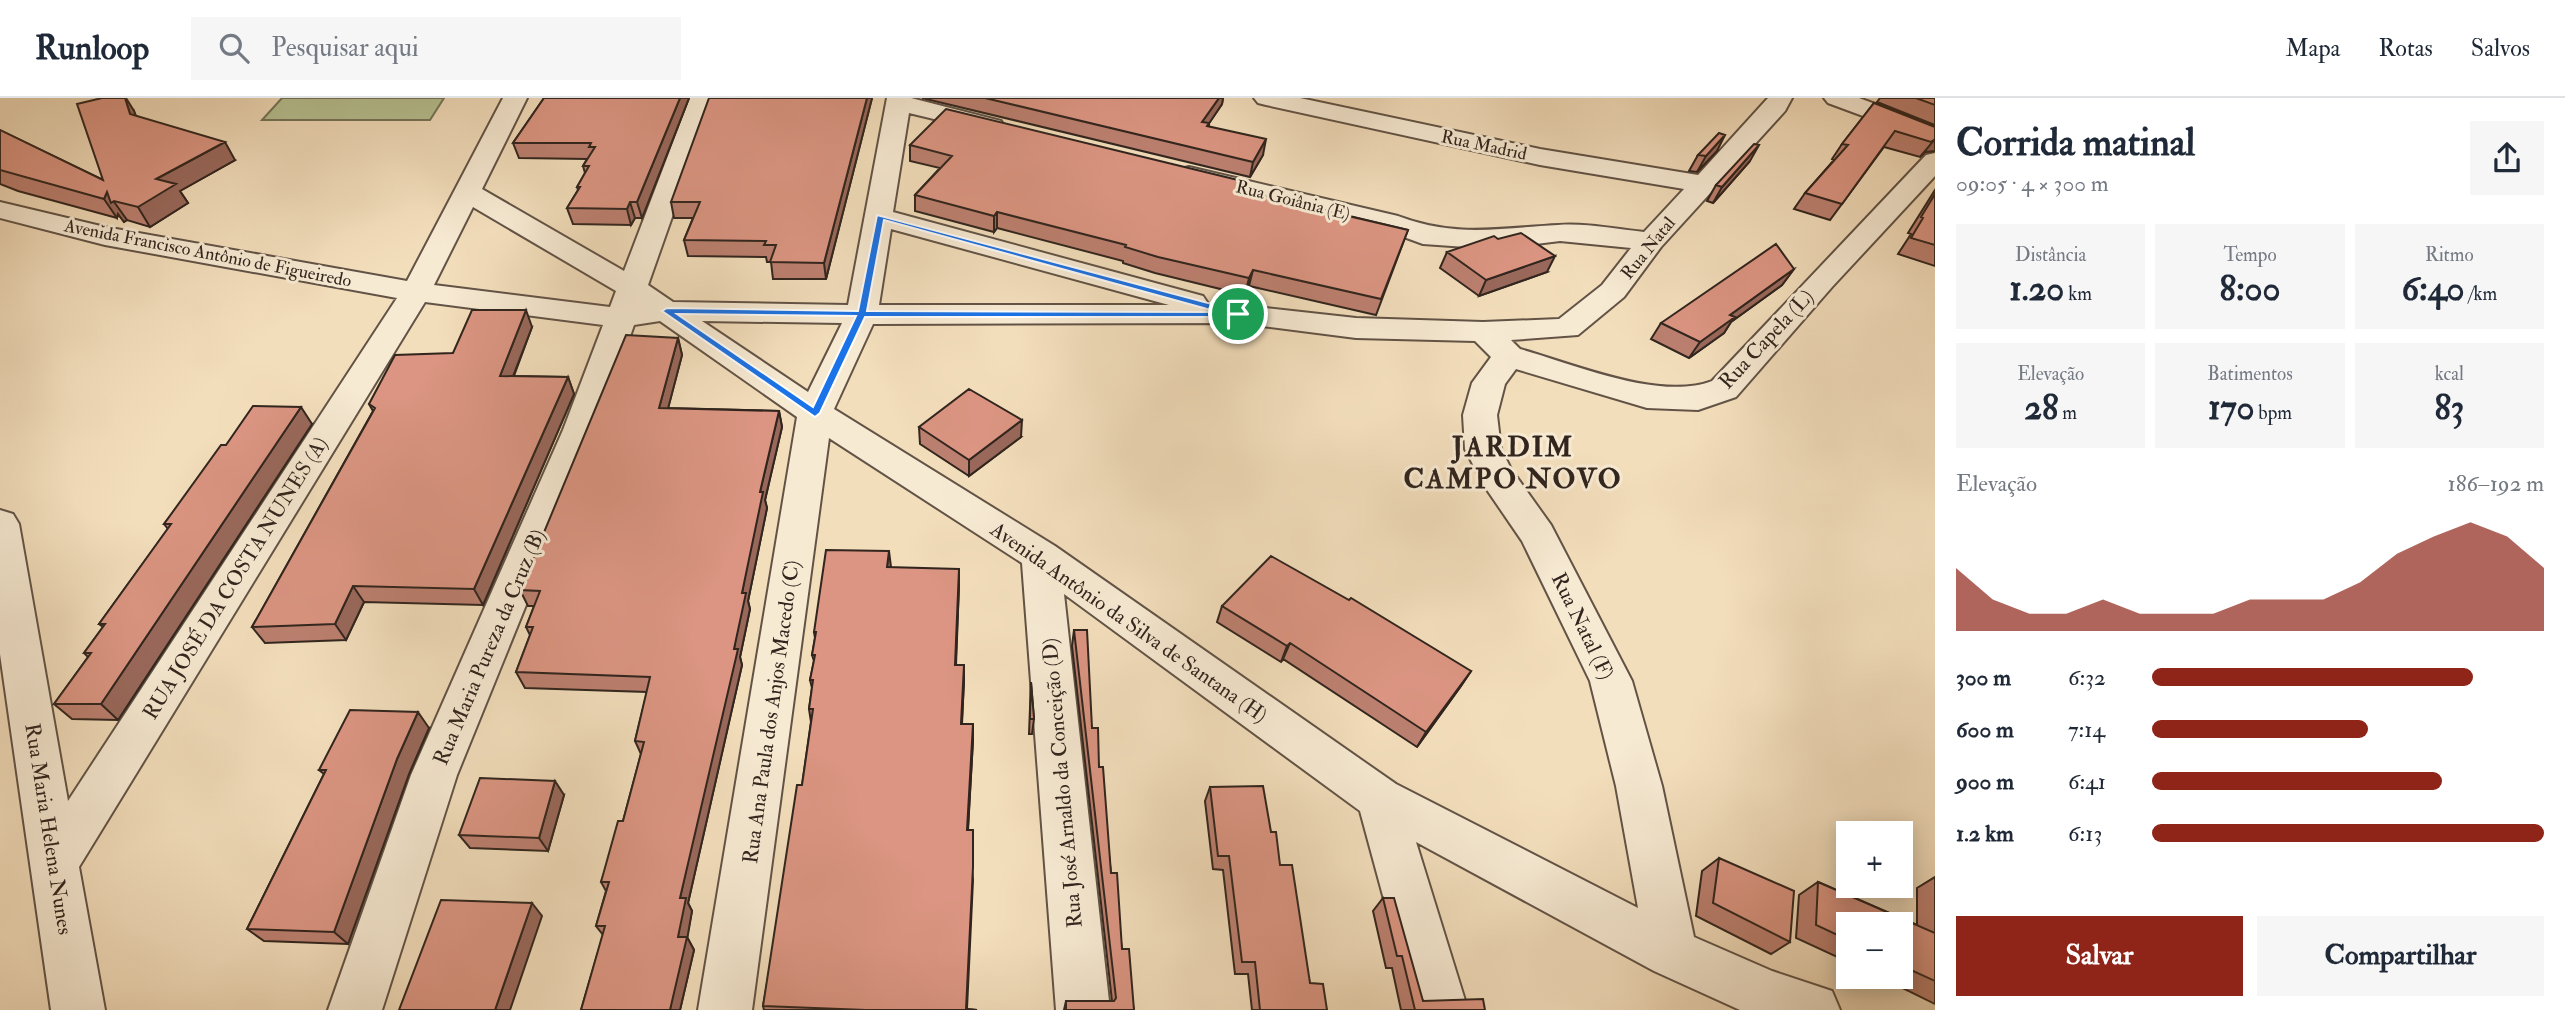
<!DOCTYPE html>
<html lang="pt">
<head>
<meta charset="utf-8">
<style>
  :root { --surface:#fff; --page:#f6f6f7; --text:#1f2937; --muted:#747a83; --line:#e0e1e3; --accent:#8f2418 }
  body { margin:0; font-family:"IM FELL Double Pica",serif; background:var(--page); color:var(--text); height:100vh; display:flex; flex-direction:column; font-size:26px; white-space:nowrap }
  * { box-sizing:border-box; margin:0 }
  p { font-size:23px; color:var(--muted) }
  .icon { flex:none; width:38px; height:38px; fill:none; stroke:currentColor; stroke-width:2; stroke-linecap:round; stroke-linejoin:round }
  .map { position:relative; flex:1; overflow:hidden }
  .panel { display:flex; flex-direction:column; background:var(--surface); width:630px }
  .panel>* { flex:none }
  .controls { position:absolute; left:1836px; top:723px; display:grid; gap:14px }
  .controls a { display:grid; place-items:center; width:77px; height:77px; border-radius:0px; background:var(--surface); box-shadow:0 4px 18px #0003; font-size:35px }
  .pin { position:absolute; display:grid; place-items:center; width:60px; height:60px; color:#fff; margin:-30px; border:4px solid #fff; border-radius:50%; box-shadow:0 2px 7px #0007 }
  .round { display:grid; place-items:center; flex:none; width:74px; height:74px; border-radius:0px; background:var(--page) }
  .overview { display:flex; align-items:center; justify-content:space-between; height:119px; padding:0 21px }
  h1 { font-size:38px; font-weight:700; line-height:52px }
  .stats { display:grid; grid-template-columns:repeat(3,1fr); gap:10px; height:119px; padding:7px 21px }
  .stats div { display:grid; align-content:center; border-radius:0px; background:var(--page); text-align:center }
  .stats b { font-size:35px; font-weight:700 }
  .stats small { font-size:19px; font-weight:400 }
  .stats p { font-size:19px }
  .chart { height:196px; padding:14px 21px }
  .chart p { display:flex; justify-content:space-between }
  .chart svg { width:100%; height:126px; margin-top:7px; fill:var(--accent); opacity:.7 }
  .action { display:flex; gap:14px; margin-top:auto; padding:14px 21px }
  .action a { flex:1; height:80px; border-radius:0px; background:var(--accent); color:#fff; font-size:28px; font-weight:700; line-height:80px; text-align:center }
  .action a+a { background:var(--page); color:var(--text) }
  ul { padding:0 21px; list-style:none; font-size:23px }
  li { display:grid; grid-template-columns:112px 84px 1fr; align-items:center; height:52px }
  li i { height:18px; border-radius:9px; background:var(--accent) }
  header { display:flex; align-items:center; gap:42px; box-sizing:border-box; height:98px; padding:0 35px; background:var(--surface); border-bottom:2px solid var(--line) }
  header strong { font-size:33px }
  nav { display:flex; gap:38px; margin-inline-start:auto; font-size:24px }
  .search { width:490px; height:63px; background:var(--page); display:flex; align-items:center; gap:18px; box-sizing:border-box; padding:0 24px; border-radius:0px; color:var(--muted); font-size:26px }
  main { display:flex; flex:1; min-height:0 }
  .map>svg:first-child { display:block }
  .green { fill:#b7c293; stroke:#747458; stroke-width:2 }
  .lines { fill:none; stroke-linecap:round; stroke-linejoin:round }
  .minor-casing { stroke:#625346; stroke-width:4 }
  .minor { fill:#f7ead3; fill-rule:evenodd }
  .wall { fill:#bc8070; stroke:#31251e; stroke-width:2 }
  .shaded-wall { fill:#99685b; stroke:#31251e; stroke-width:2 }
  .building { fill:#db9582; stroke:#31251e; stroke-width:2 }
  .route { fill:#1a73e8; stroke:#fff; stroke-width:2; fill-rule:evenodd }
  .labels { text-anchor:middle; stroke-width:6; stroke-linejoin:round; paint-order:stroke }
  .far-street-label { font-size:18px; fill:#31251e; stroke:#f7ead3 }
  .street-label { font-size:21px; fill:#31251e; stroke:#f7ead3 }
  .district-label { font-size:28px; font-weight:bold; letter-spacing:2px; fill:#31251e; stroke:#f7ead3 }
</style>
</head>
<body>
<header>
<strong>Runloop</strong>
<div class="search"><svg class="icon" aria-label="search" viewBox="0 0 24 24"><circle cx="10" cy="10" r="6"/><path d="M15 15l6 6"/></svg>Pesquisar aqui</div>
<nav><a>Mapa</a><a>Rotas</a><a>Salvos</a></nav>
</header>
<main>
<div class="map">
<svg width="1935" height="912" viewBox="0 0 1935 912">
  <rect width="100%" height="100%" fill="#f3debc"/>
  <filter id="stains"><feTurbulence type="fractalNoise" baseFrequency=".00286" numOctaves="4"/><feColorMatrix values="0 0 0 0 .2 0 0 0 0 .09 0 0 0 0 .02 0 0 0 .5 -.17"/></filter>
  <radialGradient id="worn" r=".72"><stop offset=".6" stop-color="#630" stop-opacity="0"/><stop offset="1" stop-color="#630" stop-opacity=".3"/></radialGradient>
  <!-- green -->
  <path class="green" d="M282,0H444L430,22H262Z"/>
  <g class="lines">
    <defs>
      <path id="minor" d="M503,0H527L482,91L624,173L690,0H714L648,187L673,204L848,207L887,0H911L1001,23L1004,28L1001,33L992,35L909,15L893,114L1203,198L1207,204L1205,207H1238L1356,220L1483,224L1559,221L1602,187L1631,150L1560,143L1495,151L1423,146L1379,130L1180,83L1176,77L1180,71L1189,69L1398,118C1457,140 1498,130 1558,127C1586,125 1616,131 1644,134L1684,91L1540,67L1266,7L1258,5L1254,0H1300L1540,51L1698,77L1768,0H1792L1785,13L1661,149L1624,199L1578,237L1511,242L1520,251C1574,266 1659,303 1712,283L1926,57L1935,55V78L1832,189L1736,299L1698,312L1647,310L1516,271L1505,286L1497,317L1501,351L1511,371L1551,427L1632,583L1662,688L1694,839L1772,873L1832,893L1840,912H1740L1654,873L1416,744L1468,912H1414L1360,713L1064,496L1110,912H1056L1022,465L829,340L752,912H698L797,319L660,223L634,227L597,332L457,677L382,912H328L411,677L563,332L603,227L425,204L79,769L105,912H51L0,556V412L13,416L19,426L68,703L397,200L105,147L0,120V104L105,129L407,183ZM473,109L616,193L610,209L434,187ZM891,131L1169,207H879ZM702,223L842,225L808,294ZM1238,225L1356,240L1475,243L1491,259L1472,285L1463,317L1465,351L1483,386L1522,443L1590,583L1616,688L1638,810L1396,686L1055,448L834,311L873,226Z
        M1824,0H1859L1927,25L1930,30L1927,35L1918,37L1909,35L1828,5Z"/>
    </defs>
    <!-- minor casing -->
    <use href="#minor" class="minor-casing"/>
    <!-- minor -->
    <use href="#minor" class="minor"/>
  </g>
  <!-- wall -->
  <path class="wall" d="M544,0H689L642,120H635L631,127L573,126L567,110L578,92L577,89L585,75L583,68L587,61L519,60L513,45Z
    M872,0L826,181H773L771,164H767L766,159L688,158L684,142L693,120H674L671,104Z
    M922,0H1223L1222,6L1209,25V29L1263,57L1250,79Z
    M1880,0H1935V27L1877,4Z
    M1874,5L1935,29V53L1925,54L1920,59L1884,49L1830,122L1794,111L1805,95L1834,62L1832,61L1842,46Z
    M134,13L136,18L235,62L180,93L188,105L150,129L127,122L124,124L118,116L117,120L18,93L0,86V32L103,82Z
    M910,47L1242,83L1240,92L1408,132L1376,217L1249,188L1245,197L1155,175L1123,165V163L997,130L994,134L915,113V97L940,70L910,63Z
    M1717,53L1697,74L1689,73L1698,57Z
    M1750,63L1713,105L1707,103L1716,87Z
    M1935,92V168L1898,156L1911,136L1908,135Z
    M1447,154L1547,174L1479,198L1440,170Z
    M1794,171L1782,187L1731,224L1724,235L1689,260L1651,241L1661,225Z
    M532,229L514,278L568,279L574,296L483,507L364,504L346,542L265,545L252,529L373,313L369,306L453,255Z
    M678,240L682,257L668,310L779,313L782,329L765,402L767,410L748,503L750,511L740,559L742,567L688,805L692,813L687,839L694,852L680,912H581L603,837L596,828L606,793L601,784L623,723L641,656L635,643L647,594L525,590L516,574L530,537L526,529L534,508H528L520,492Z
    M312,326L118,622L72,621L54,606L88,559L84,555L103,529L99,526L168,431L164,426L226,347Z
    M919,329L1021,339L969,378L920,346Z
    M959,487L956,567L964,582L962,626L973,642L968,732L973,782L967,911L977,912H764L763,908L802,687L811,624L809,611L812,590L810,582L814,563L812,557L815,540L814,534Z
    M1222,508L1471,573L1461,588L1417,649L1283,561L1281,564L1217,524Z
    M1074,532L1099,669L1111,775L1122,851L1134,912H1064L1066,903H1112L1072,548Z
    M1031,584L1034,621L1032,636H1029Z
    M429,630L409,676L348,846L264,843L247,831L324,676L319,672Z
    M1210,689L1271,734L1310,885L1327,912H1252L1248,876H1235L1223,772L1213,771L1205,703Z
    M564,697L548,753L470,750L459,737Z
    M1719,760L1790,844L1771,856L1696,818L1702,773Z
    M1935,779V906L1878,878H1900V826H1848V864L1796,840L1799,797L1818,784L1917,827V790Z
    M1383,800L1423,903L1485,912H1401L1392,870H1386L1373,813Z"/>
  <!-- shaded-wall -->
  <path class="shaded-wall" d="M125,0H126L134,13L141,34L130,16Z
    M680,0H689L642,120L637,104Z
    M867,0H872L826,181L824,165Z
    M1219,0H1223L1222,6L1208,27L1209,25L1206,41L1202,24Z
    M1725,37L1717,53L1697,74L1706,58Z
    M1266,41L1263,57L1250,79L1253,64Z
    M1935,41V53L1925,54L1920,59Z
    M225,44L235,62L180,93L188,105L150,129L138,109L156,81Z
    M1759,47L1750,63L1713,105L1722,89Z
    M107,94L127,122L124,124L118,116L117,120L104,101Z
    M630,104L635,120L631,127L627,111Z
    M997,114V130L994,134V118Z
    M1555,158L1547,174L1479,198L1486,182Z
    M1794,171L1782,187L1731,224L1724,235L1689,260L1700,244L1730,217Z
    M1253,172L1249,188L1245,197L1249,180Z
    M526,212L532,229L507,294L500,278Z
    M678,240L682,257L664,326L659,310Z
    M568,279L574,296L483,507L474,491Z
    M301,309L312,326L118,622L101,606Z
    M779,313L782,329L765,402L767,410L748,503L750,511L740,559L742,567L688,805L692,813L687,842V839L694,852L680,912H670L678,839L680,800L734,551L742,495L760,394Z
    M1022,322L1021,339L969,378V362Z
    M889,453L891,469H887Z
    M959,471V487L955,582V567Z
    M353,488L364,504L346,542L335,526Z
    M1290,545L1283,561L1281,564L1287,548Z
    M964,567V582L961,641V626Z
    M1471,573L1461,588L1417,649L1426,634Z
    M418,614L429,630L409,676L348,846L334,834L397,661Z
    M973,626V642L967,746V732Z
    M555,683L564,697L548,753L539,740Z
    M532,805L542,818L510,912H495Z"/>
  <!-- building -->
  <path class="building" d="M102,0H125L130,16L225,44L156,81L176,86L138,109L114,103L111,105L107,94L104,101L0,72V32L103,82L77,6Z
    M544,0H680L637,104H630L627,111L567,110L580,89H577L589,68H583L595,49H589L591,45H513Z
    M709,0H867L824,165L770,164L776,147H764L766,143L684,142L700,104H671Z
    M985,0H1219L1202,24L1209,25L1207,28L1266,41L1253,64Z
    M1916,0H1935V7Z
    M1874,5L1935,29V41L1931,44L1895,33L1842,106L1805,95L1848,47L1842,46Z
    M946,11L1242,83L1237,92L1408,132L1381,201L1253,172L1249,180L1158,159L1125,149L1126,147L997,114L994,118L915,97L952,58L910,47Z
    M1719,35L1725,37L1706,58L1698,57Z
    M1754,46L1759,47L1722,89L1716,87Z
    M1935,96V147L1911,140L1923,120L1921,119Z
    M1521,135L1555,158L1486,182L1447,154L1494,138L1498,141Z
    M1776,146L1794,171L1730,217L1735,219L1700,244L1661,225Z
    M472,212H526L500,278L568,279L474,491L353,488L335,526L252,529L375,310L369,306L395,257L453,255Z
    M626,237L678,240L659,310L779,313L760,394H763L742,495H746L734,551H738L680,800H686L678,839H687L670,912H581L605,828H596L609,784H601L618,723H623L644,644L635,643L650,579L516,574L533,529H526L540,493L520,492Z
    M969,291L1022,322L969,362L919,329Z
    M253,308L301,309L101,606H54L91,555H84L105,526H99L171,426H164L221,347H226Z
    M826,452L889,453L887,469L959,471L955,567H964L961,626H973L967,732H973V769L966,911L977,912H866L763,908L797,687H802L813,611H809L813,582H810L815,557H812L816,534H814Z
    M1271,458L1349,502L1351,500L1471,573L1426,634L1290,545L1287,548L1222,508Z
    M1074,532H1087L1092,630H1098L1099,669H1103L1111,775H1117L1122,851H1129L1134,912H1066V903H1114L1116,900Z
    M1031,584L1034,621H1030Z
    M350,612L418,614L397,661L334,834L247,831L326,672H319Z
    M480,680L555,683L539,740L459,737Z
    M1263,688L1271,734H1276L1280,767H1292L1310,885L1323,886L1327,912H1260L1255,864H1242L1229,758H1218L1210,689Z
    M1719,760L1794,793L1790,844L1713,805Z
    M1818,784L1935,835V883L1900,867V826H1848V842L1816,827Z
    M1383,800H1394L1423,903L1483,901L1485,912H1415L1402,858H1397Z
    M441,802L532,805L495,912H399Z"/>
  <!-- route -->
  <path class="route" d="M877,117L1242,214L1243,216L1238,219H865L820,315L815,319L662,213L667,210L858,213ZM884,122L1218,214L867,213ZM677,216L856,218L813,309Z"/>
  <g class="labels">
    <!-- far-street labels -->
    <g class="far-street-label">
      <text transform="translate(1484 47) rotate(12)" y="6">Rua Madrid</text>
      <text transform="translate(1293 102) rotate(14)" y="6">Rua Goiânia (E)</text>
      <text transform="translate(1648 150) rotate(-51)" y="6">Rua Natal</text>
      <text transform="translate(208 155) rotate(11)" y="6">Avenida Francisco Antônio de Figueiredo</text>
    </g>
    <!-- street labels -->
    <g class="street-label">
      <text transform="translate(1766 241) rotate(-47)" y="7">Rua Capela (L)</text>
      <text transform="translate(235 480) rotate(-58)" y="7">RUA JOSÉ DA COSTA NUNES (A)</text>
      <text transform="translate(1129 524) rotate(35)" y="7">Avenida Antônio da Silva de Santana (H)</text>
      <text transform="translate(1583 528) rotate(64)" y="7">Rua Natal (F)</text>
      <text transform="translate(489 549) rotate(-67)" y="7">Rua Maria Pureza da Cruz (B)</text>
      <text transform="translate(771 614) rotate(-82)" y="7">Rua Ana Paula dos Anjos Macedo (C)</text>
      <text transform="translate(1062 685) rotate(-95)" y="7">Rua José Arnaldo da Conceição (D)</text>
      <text transform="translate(49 731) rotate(81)" y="7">Rua Maria Helena Nunes</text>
    </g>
    <!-- district labels -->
    <g class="district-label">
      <text x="1513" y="358">JARDIM<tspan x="1513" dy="32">CAMPO NOVO</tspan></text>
    </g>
  </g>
  <rect width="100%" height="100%" filter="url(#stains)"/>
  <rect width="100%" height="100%" fill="url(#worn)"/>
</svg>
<div class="controls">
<a>+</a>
<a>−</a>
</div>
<div class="pin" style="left:1238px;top:216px;background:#1e9e55"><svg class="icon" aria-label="arrive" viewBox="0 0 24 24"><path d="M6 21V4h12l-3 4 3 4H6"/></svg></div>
</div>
<section class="panel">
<div class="overview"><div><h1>Corrida matinal</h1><p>09:05 · 4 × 300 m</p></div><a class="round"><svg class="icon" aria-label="share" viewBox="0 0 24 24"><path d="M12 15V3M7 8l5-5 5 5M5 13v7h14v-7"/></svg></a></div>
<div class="stats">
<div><p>Distância</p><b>1.20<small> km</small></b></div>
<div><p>Tempo</p><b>8:00</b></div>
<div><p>Ritmo</p><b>6:40<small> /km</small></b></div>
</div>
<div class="stats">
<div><p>Elevação</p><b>28<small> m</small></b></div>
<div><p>Batimentos</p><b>170<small> bpm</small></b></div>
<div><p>kcal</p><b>83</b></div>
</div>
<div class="chart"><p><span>Elevação</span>186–192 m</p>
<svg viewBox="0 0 160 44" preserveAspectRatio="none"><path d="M0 44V22L10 33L20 38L30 38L40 33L50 38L60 38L70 38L80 33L90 33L100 33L110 27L120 17L130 11L140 6L150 11L160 22V44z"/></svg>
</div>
<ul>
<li><b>300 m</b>6:32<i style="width:82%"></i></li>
<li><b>600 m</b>7:14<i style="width:55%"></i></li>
<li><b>900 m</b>6:41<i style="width:74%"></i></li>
<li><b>1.2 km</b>6:13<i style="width:100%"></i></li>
</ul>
<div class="action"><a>Salvar</a><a>Compartilhar</a></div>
</section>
</main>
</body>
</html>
